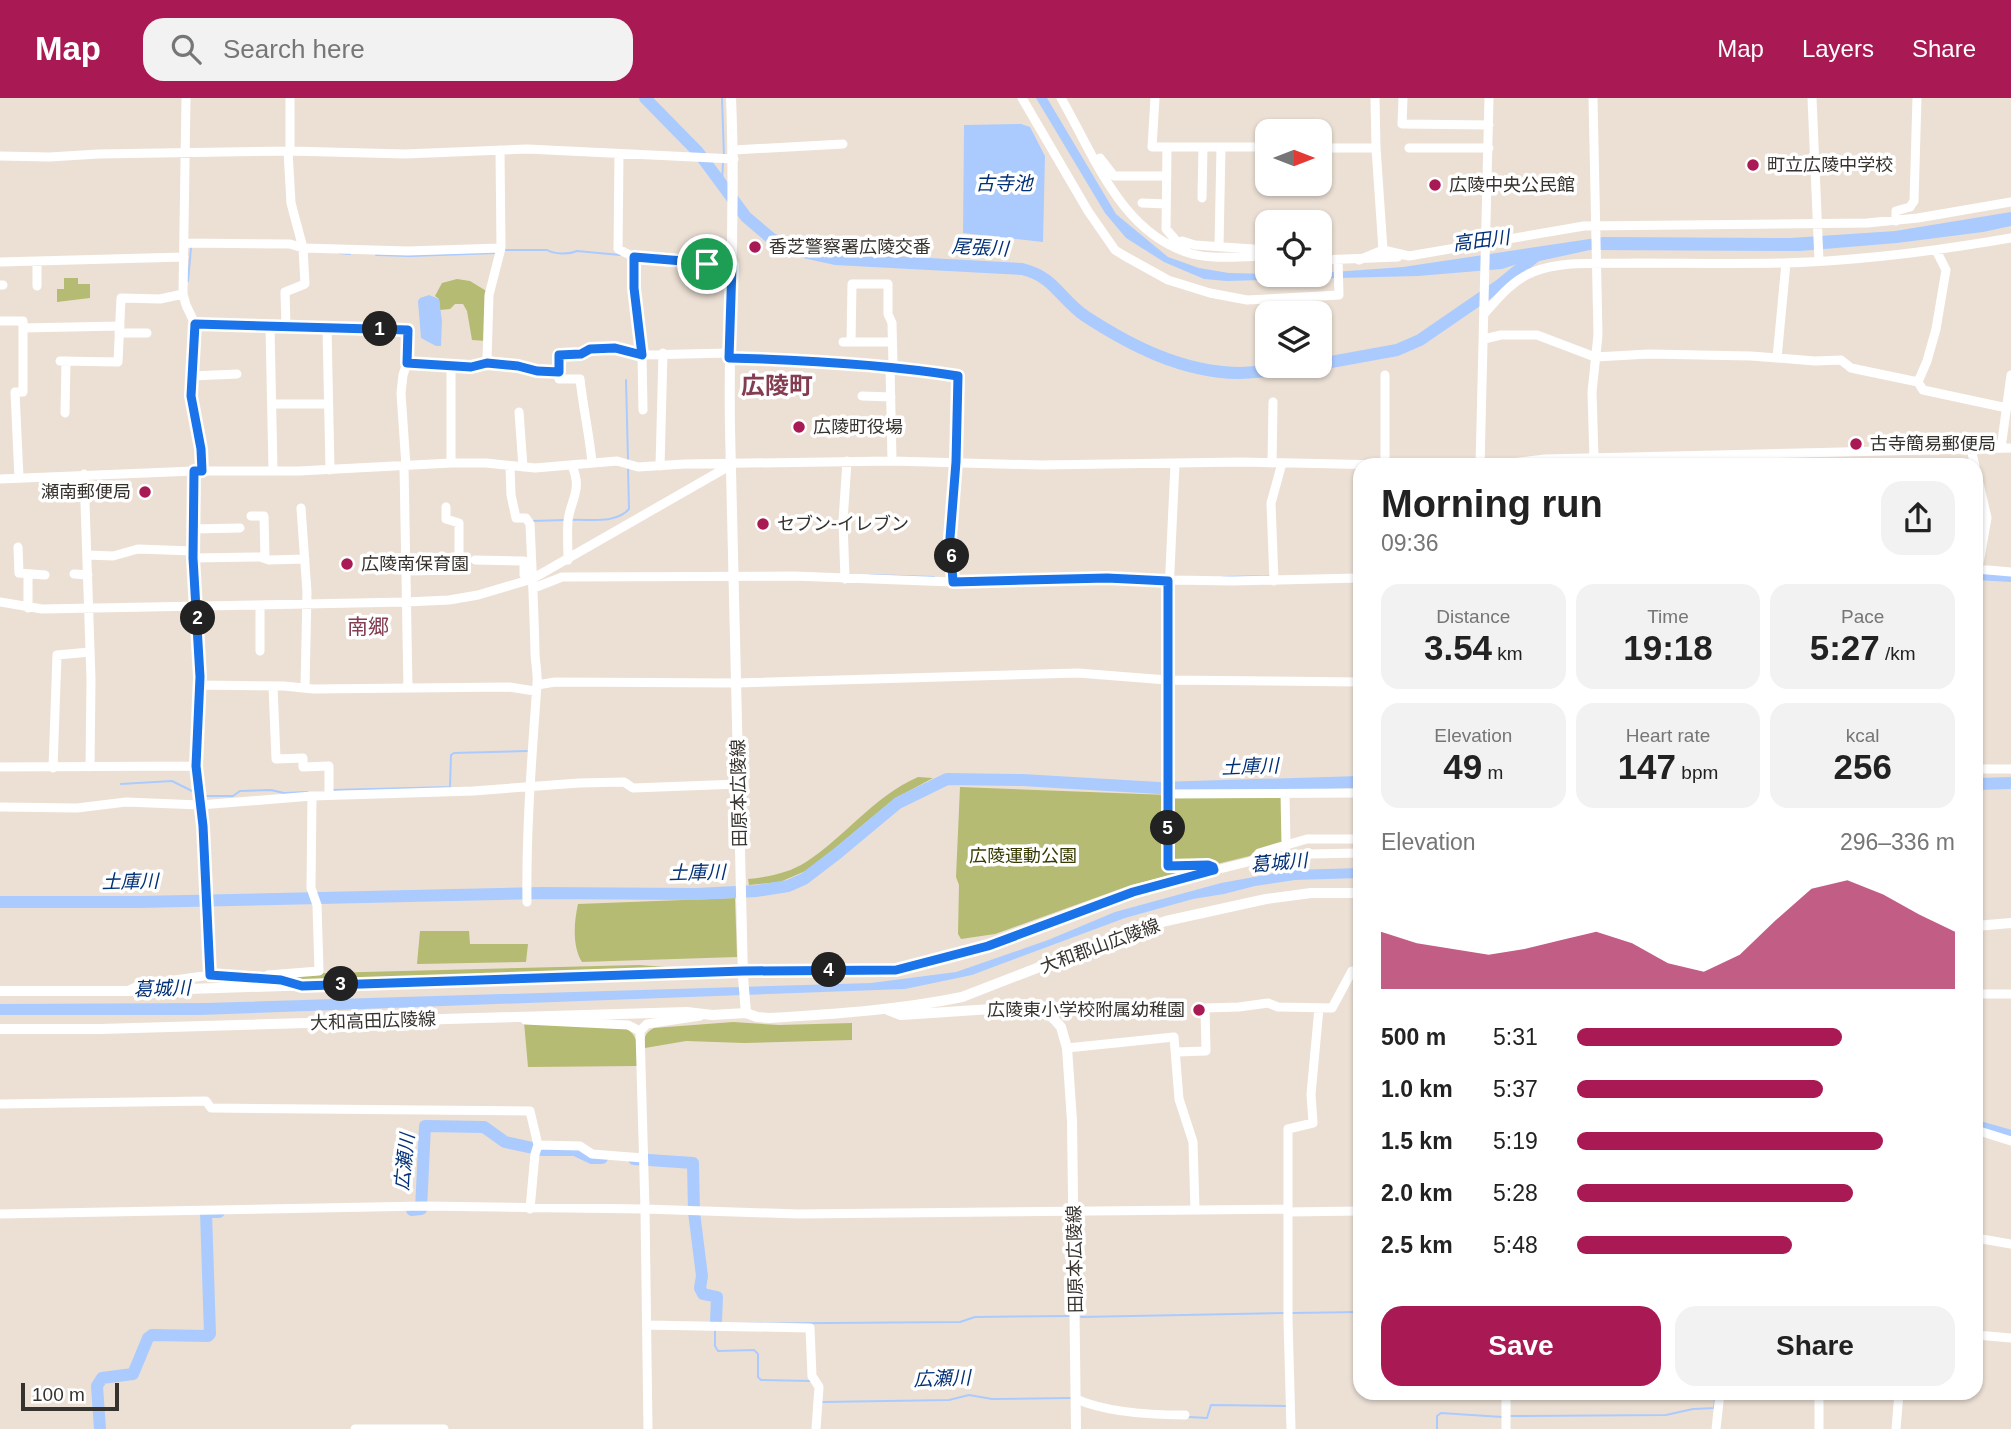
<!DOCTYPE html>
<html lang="en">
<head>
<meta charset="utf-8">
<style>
  :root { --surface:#fff; --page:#f2f2f2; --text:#222; --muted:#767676; --accent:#a91953 }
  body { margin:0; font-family:Arial,"Noto Sans JP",sans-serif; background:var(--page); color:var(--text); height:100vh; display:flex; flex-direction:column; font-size:26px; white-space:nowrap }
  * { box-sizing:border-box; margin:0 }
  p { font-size:23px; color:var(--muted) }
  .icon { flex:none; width:38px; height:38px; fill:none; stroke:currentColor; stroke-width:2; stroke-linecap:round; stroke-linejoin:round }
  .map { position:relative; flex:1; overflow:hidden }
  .sheet { position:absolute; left:1353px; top:360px; width:630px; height:942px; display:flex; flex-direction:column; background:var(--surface); border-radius:21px; box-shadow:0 2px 5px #0004 }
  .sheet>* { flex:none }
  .needle { width:46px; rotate:90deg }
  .controls { position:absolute; left:1255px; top:21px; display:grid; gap:14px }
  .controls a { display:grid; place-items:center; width:77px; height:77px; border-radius:14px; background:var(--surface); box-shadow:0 2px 5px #0004; font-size:35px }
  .scale { position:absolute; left:21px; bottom:18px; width:98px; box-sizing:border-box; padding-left:7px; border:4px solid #36322e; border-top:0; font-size:19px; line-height:24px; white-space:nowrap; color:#36322e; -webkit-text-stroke:5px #fff; paint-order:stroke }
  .pin { position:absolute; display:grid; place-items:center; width:60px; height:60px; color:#fff; margin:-30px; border:4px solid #fff; border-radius:50%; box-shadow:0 2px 7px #0007 }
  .km { position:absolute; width:35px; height:35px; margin:-18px; border-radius:50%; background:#222; color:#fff; font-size:19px; line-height:35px; text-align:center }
  .round { display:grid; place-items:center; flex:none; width:74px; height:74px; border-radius:21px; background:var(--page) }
  .overview { display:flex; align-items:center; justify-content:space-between; height:119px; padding:0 28px }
  h1 { font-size:38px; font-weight:600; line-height:52px }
  .metrics { display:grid; grid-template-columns:repeat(3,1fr); gap:10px; height:119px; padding:7px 28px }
  .metrics div { display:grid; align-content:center; border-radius:18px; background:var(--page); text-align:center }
  .metrics b { font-size:35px; font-weight:600 }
  .metrics small { font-size:19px; font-weight:400 }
  .metrics p { font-size:19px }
  .chart { height:196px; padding:14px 28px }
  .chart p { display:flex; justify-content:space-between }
  .chart svg { width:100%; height:126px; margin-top:7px; fill:var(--accent); opacity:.7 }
  .primary-button { display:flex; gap:14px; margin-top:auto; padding:14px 28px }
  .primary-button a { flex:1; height:80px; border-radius:21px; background:var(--accent); color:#fff; font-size:28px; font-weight:600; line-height:80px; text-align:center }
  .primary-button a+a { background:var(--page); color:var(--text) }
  ul { padding:0 28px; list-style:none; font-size:23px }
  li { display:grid; grid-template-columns:112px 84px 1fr; align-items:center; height:52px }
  li i { height:18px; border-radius:9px; background:var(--accent) }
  header { display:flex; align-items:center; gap:42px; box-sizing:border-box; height:98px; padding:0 35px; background:var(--accent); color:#fff }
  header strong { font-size:33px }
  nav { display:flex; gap:38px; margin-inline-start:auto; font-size:24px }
  .search { width:490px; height:63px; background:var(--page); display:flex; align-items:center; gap:18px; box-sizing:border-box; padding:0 24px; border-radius:21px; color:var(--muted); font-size:26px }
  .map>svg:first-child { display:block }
  .green { fill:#b5bb72 }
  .water { fill:#abcbfe }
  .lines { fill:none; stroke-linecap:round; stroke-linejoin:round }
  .stream { stroke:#abcbfe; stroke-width:2 }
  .river { stroke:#abcbfe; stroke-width:12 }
  .minor { stroke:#fff; stroke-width:9 }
  .major { stroke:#fff; stroke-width:10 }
  .route-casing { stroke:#fff; stroke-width:14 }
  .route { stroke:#1a73e8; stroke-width:9 }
  .poi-dot { fill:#a91953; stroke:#fff; stroke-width:2.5 }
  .labels { text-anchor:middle; stroke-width:7; stroke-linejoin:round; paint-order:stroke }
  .poi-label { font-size:18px; fill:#36322e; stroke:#fff; text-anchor:start }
  .street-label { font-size:18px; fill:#36322e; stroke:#fff }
  .park-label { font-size:18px; fill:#383b00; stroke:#fff }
  .water-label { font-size:19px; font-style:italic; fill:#033177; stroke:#fff }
  .quarter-label { font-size:21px; fill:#833c50; stroke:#fff }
  .district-label { font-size:24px; font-weight:bold; fill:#833c50; stroke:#fff }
</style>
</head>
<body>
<header>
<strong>Map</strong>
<div class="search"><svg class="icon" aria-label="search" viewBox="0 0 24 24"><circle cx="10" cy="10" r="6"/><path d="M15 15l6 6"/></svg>Search here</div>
<nav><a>Map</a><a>Layers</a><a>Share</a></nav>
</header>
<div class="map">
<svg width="2011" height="1331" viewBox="0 0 2011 1331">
  <rect width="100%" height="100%" fill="#ece0d5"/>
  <!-- green -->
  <path class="green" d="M64,180H78V186H90V200L57,204V191H64Z
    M457,181L470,183L488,194L487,243L472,242L467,213L463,206H455L450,211L440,212L439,201L435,198L442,185Z
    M918,679L933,680L894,701L810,771L780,784L749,787L748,781C768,779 789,775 806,764C846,738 873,699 918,679Z
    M960,689L1169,697L1286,692L1290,748L1131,787L995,836L961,841L958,836L959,787L956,779Z
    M735,800L737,859L582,864C572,848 574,824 578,806Z
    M420,833H469L470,846H528L526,864L417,866Z
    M639,867L706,872L311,884L276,880L325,875Z
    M524,924L627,931C640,939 638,954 638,968L528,969Z
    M733,924L779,927L852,925V942L744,945L686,943L645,950C644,940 644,935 654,930Z"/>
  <!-- water -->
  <path class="water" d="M1036,0H1047L1116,116L1168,159L1199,170L1229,175L1320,177V175L1403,169L1603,139L1790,140L1895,133L2011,114V128L1983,134L1897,145L1800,153L1590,152L1535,164H1523L1502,171L1418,178L1227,183L1204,181L1164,164L1126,140L1105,115Z
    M1021,26L1030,29L1045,58L1043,144L963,135L964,27Z
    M429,197L439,201L442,223L441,248H436L421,240L418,203L420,200Z
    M1360,770V780L1295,782L1255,788L1224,796L1193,801L1125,820L972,877L905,891L200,917H0V906L206,905L871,885L956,874L1048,842L1115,814L1221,785L1292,772Z"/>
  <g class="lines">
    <!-- stream -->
    <path class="stream" d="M722,0L724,58
      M722,84L723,64
      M505,152H547C554,156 568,157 577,153L620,157
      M339,155L350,156
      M376,157L410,158L496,155
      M628,160L630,175
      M188,183L191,150
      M626,282L628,361
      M571,422C590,421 616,426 629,411L628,370
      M532,423L565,422
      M1086,476L1123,477
      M870,477L934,479
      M1223,479L1270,478
      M121,686L172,683L194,694
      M333,692L450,689L451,657L454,655L527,653
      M203,698H233L240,693L271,692L284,695L307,694
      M1292,1215L1360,1214
      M1081,1219L1283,1215
      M715,1226L960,1224L975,1219L1069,1218
      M715,1231V1248L718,1253L754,1252L758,1256V1279L761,1282L811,1283
      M823,1304L949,1302L969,1297L992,1301L1070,1300
      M1511,1318L1666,1317L1693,1311L1714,1310L1716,1295
      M1189,1319L1207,1320L1211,1307L1286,1308
      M1437,1331V1318L1441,1315L1502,1319"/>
    <!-- river -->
    <path class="river" d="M645,0L698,54L746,119L772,141L803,154L835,161L1022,171C1055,179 1059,200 1085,218C1131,248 1182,274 1238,275C1261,275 1285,270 1307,268
      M1320,266L1397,252L1420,242L1500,187L1538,156
      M1976,476L2011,478
      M1976,686L2011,685
      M0,804H139L542,795L696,796L756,793L788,788L804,781L838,755L898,705L947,681L1022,682L1159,690L1360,684
      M1976,1028L2011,1038
      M634,1061L693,1065L694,1114L702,1178L700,1190L703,1196L717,1199L716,1224
      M412,1112L421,1111L425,1028L484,1029L505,1044L542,1052H575L592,1060H602
      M100,1331L97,1288L102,1280L133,1276L148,1240L152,1237L208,1238L210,1236L206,1114H219"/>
    <!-- minor -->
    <path class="minor" d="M186,0L183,196L186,207L195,226L191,297L201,351L202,373
      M1022,0L1088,113L1115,152L1123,157L1168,182L1210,195L1247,202L1339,197L1338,162
      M1061,0C1094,57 1121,136 1192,156C1215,162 1243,158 1267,158
      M1155,0L1152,49H1267
      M1375,0L1376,50L1383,152
      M1403,0L1402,26L1489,27
      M1593,0L1598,237L1592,294L1594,360
      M1812,0L1819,163
      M1167,50L1166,131L1180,147L1186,149
      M1320,50H1376
      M1409,50H1489
      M734,52L843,46
      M290,53V0
      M619,56L618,151L634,159L643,161L732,167
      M0,58L50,59L98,56L290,53L405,56L527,51L734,61
      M1100,60L1114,78H1167
      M1202,100L1203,49
      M1142,105L1166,106
      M1896,123V113L1910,109L1914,103L1917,0
      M1182,143L1195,147L1267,152
      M184,145L290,146L303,150L408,153L501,150
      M1219,148L1221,49
      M634,159V190L642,257L643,312
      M1320,162L1398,159
      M1359,162L1383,152L1409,158L1584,128L1867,125L1918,120L2011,104
      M37,163V188
      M0,164L184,159
      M0,187H3
      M1485,215C1499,199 1513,182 1533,174C1564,162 1601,166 1634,165C1683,165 1733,166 1783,165C1860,163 1936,153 2011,140
      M0,223H23V294H15L19,380
      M195,226L408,232L407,265L403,277L401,295L406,368
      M270,229L273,373
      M286,229L285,194L305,186L303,150L291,105L288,53
      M23,230L120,228
      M327,230L330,372
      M119,235H147
      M1484,241L1501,237H1537L1595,259L1649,256L1751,258L1815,263L1841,262L1851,270L1918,284L1923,292L2007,310
      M843,244H892
      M851,244L852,186H888V216L892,225L893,268
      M729,260C806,262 881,266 958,278L956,364L950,440L953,484
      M1777,260L1786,165
      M487,262L489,197L501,150L500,52
      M60,263L118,264L121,200L160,201L183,196
      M407,265L471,269L487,265L518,268L537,273L559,274
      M890,268L892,363
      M192,278L237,276
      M1918,284L1927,263L1936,231L1946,172L1936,152
      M862,298L891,299
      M272,306H328
      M519,314L523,369
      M65,315L66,263
      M2001,350L2011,277
      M1971,351L1975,368
      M592,364C589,335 583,309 580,281H559V257L581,256L590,251L615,250L642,257L729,255
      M451,365V269
      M1272,365L1273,304
      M1175,366L1167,535L1168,768L1208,767L1214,772
      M1385,367V277
      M404,368L408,590
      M510,368L511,397L516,420H526L530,426C532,469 534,511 535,554C535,564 538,575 537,586C532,658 526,730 527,804
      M660,368L663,255
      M1480,368L1489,0
      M1484,368L1545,361L2011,350
      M1976,372L1987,420L1978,471
      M194,373L193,460L200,579L196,668L203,728L210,877
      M84,376L91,581L90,669
      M0,381L194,373H299L451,365H486L535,370L617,363L638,369L685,366L892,363L1041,367L1242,364L1431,368
      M301,410L307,494L305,590
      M251,418H264L265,460
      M193,431L240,430
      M18,449L19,475L45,477
      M87,457L113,458L138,451L193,453
      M193,460L260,459L269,462L305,461
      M475,462L524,463V477L532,481
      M568,462C568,449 567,436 568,423C570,403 583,392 572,368
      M1976,471L2011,474
      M406,473L459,472V425L446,421V409
      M74,476L88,477
      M28,477V510
      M845,481L843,423L847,363
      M1274,483L1271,405L1282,365
      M534,490L562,479L793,478L953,484L1053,480L1233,483L1360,480
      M0,504L42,511L406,504L449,502L478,497L532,481L731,367
      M260,507V553
      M200,587L284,588L313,591L509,589L535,593
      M537,587L555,584L735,585L1078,575L1167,582L1360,584
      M273,588L276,661L303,660V669L329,668V697
      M0,669L196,668
      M53,670L57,557L90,554
      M1976,671H2011
      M1168,696L1360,695
      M1285,696L1286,747
      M0,709L77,710L126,704L200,707L312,698L473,693L579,685L624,684L633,690L739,686
      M1252,763L1259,755L1307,741H1360
      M743,873L896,872L988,848L1159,786L1252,763L1310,756L1360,755
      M260,882L268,877L319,873L317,807L311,790L312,698
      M129,892L140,887L210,877L294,885
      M1976,896H2011
      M525,922L628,927L640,933
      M1067,950L1174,939L1179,1001L1193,1044L1195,1112
      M1177,954L1206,953L1205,910L1239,909L1268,905L1278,909L1332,910L1352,873H1360
      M0,1006L206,1003L211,1010L530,1013L538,1047L535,1056L530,1111
      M1976,1032L2011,1043
      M538,1047L580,1048L592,1056L643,1060
      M1288,1114L1360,1113
      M0,1116L424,1108L645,1111L640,933L647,926L700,918
      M1976,1140L2011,1146
      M647,1227L810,1230L812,1278L819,1289L816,1331
      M1976,1237L2011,1240
      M1506,1295V1331
      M1819,1295V1331
      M1076,1301C1108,1315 1150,1317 1185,1317
      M355,1331H444
      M648,1331L645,1111L798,1116L1288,1111
      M1291,1331L1288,1221V1031L1313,1025L1311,996L1319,910
      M1716,1331L1720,1295
      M1896,1331L1899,1295"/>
    <!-- major -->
    <path class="major" d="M731,0C736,110 728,220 730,330L743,879L746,915L757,919L769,920C834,916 899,912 962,899L1132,833L1166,823L1266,801L1311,795H1360
      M1976,828L2011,825
      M0,893H127L743,873
      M888,912L901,917L1022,909L1051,918L1061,929L1067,950L1072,1023L1076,1331
      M0,931H100L687,914L712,917L746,915"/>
  </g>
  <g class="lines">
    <defs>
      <path id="route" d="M634,159L732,167L729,260C806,262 881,266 958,278L956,364L950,440L953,484L1107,480L1168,483V768L1208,767L1213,769L1214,772L1133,794L988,848L896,872L743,873L302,888L281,882L210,877L203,728L196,668L200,579L193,460L194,373H202L201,351L191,298L195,226L408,232L407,265L471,269L487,265L518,268L537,273L559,274V257L581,256L590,251L615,250L642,257L634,190Z"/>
    </defs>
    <!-- route casing -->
    <use href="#route" class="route-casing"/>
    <!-- route -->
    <use href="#route" class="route"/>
  </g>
  <!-- markers -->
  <g class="poi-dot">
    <circle cx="1753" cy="67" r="7"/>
    <circle cx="1435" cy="87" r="7"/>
    <circle cx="755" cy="149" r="7"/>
    <circle cx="799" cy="329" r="7"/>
    <circle cx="1856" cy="346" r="7"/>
    <circle cx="145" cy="394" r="7"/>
    <circle cx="763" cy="426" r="7"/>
    <circle cx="347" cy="466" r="7"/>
    <circle cx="1199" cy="912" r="7"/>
  </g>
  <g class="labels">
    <!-- poi labels -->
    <g class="poi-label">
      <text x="1767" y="73">町立広陵中学校</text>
      <text x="1449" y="93">広陵中央公民館</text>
      <text x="769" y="155">香芝警察署広陵交番</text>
      <text x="813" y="335">広陵町役場</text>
      <text x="1870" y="352">古寺簡易郵便局</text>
      <text x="131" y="400" text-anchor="end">瀬南郵便局</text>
      <text x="777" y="432">セブン-イレブン</text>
      <text x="361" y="472">広陵南保育園</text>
      <text x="1185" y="918" text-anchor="end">広陵東小学校附属幼稚園</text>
    </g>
    <!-- street labels -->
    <g class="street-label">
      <text transform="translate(739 695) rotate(-91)" y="6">田原本広陵線</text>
      <text transform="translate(1100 848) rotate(-20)" y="6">大和郡山広陵線</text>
      <text transform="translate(373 923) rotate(-2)" y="6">大和高田広陵線</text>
      <text transform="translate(1075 1161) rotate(-91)" y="6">田原本広陵線</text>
    </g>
    <!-- park labels -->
    <g class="park-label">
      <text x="1023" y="764">広陵運動公園</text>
    </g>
    <!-- water labels -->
    <g class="water-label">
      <text x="1004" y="92">古寺池</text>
      <text transform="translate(1481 142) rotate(-7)" y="7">高田川</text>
      <text transform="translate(980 149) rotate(3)" y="7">尾張川</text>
      <text transform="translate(1250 668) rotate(-2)" y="7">土庫川</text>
      <text transform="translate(1279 764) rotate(-5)" y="7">葛城川</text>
      <text transform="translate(697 774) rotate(-1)" y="7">土庫川</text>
      <text transform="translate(130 783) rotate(-1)" y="7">土庫川</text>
      <text transform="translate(162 890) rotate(-2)" y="7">葛城川</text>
      <text transform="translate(404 1064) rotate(-84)" y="7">広瀬川</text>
      <text transform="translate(942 1280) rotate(-2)" y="7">広瀬川</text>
    </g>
    <!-- quarter labels -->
    <g class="quarter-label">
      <text x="368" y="536">南郷</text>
    </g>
    <!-- district labels -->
    <g class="district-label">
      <text x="777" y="296">広陵町</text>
    </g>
  </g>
</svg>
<div class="controls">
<a><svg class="needle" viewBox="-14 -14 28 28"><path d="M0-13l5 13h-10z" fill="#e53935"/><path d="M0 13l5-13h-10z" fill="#767676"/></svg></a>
<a><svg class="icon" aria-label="locate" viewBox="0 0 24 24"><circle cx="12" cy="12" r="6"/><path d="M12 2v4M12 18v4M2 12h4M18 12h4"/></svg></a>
<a><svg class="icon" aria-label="layers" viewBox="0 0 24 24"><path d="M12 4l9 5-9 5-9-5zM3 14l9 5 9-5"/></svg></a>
</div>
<div class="scale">100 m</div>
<div class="pin" style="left:707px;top:166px;background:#1e9e55"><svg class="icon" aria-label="arrive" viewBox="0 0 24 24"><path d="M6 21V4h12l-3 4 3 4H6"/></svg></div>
<b class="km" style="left:380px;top:231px">1</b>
<b class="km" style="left:198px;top:520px">2</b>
<b class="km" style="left:341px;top:886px">3</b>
<b class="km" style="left:829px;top:872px">4</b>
<b class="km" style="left:1168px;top:730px">5</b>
<b class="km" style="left:952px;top:458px">6</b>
<section class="sheet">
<div class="overview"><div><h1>Morning run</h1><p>09:36</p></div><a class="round"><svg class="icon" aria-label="share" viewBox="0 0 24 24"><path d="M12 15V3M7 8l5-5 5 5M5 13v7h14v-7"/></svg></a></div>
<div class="metrics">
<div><p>Distance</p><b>3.54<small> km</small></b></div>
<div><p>Time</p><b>19:18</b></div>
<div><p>Pace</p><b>5:27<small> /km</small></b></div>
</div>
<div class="metrics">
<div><p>Elevation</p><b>49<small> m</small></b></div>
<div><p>Heart rate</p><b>147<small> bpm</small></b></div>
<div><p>kcal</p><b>256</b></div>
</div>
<div class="chart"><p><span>Elevation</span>296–336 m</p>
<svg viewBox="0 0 160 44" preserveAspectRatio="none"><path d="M0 44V24L10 28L20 30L30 32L40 30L50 27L60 24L70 28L80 35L90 38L100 32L110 20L120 9L130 6L140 11L150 18L160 24V44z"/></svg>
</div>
<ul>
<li><b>500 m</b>5:31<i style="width:70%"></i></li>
<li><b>1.0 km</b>5:37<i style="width:65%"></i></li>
<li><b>1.5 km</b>5:19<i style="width:81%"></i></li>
<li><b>2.0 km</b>5:28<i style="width:73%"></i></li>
<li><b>2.5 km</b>5:48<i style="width:57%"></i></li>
</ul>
<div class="primary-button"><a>Save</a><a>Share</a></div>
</section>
</div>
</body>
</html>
